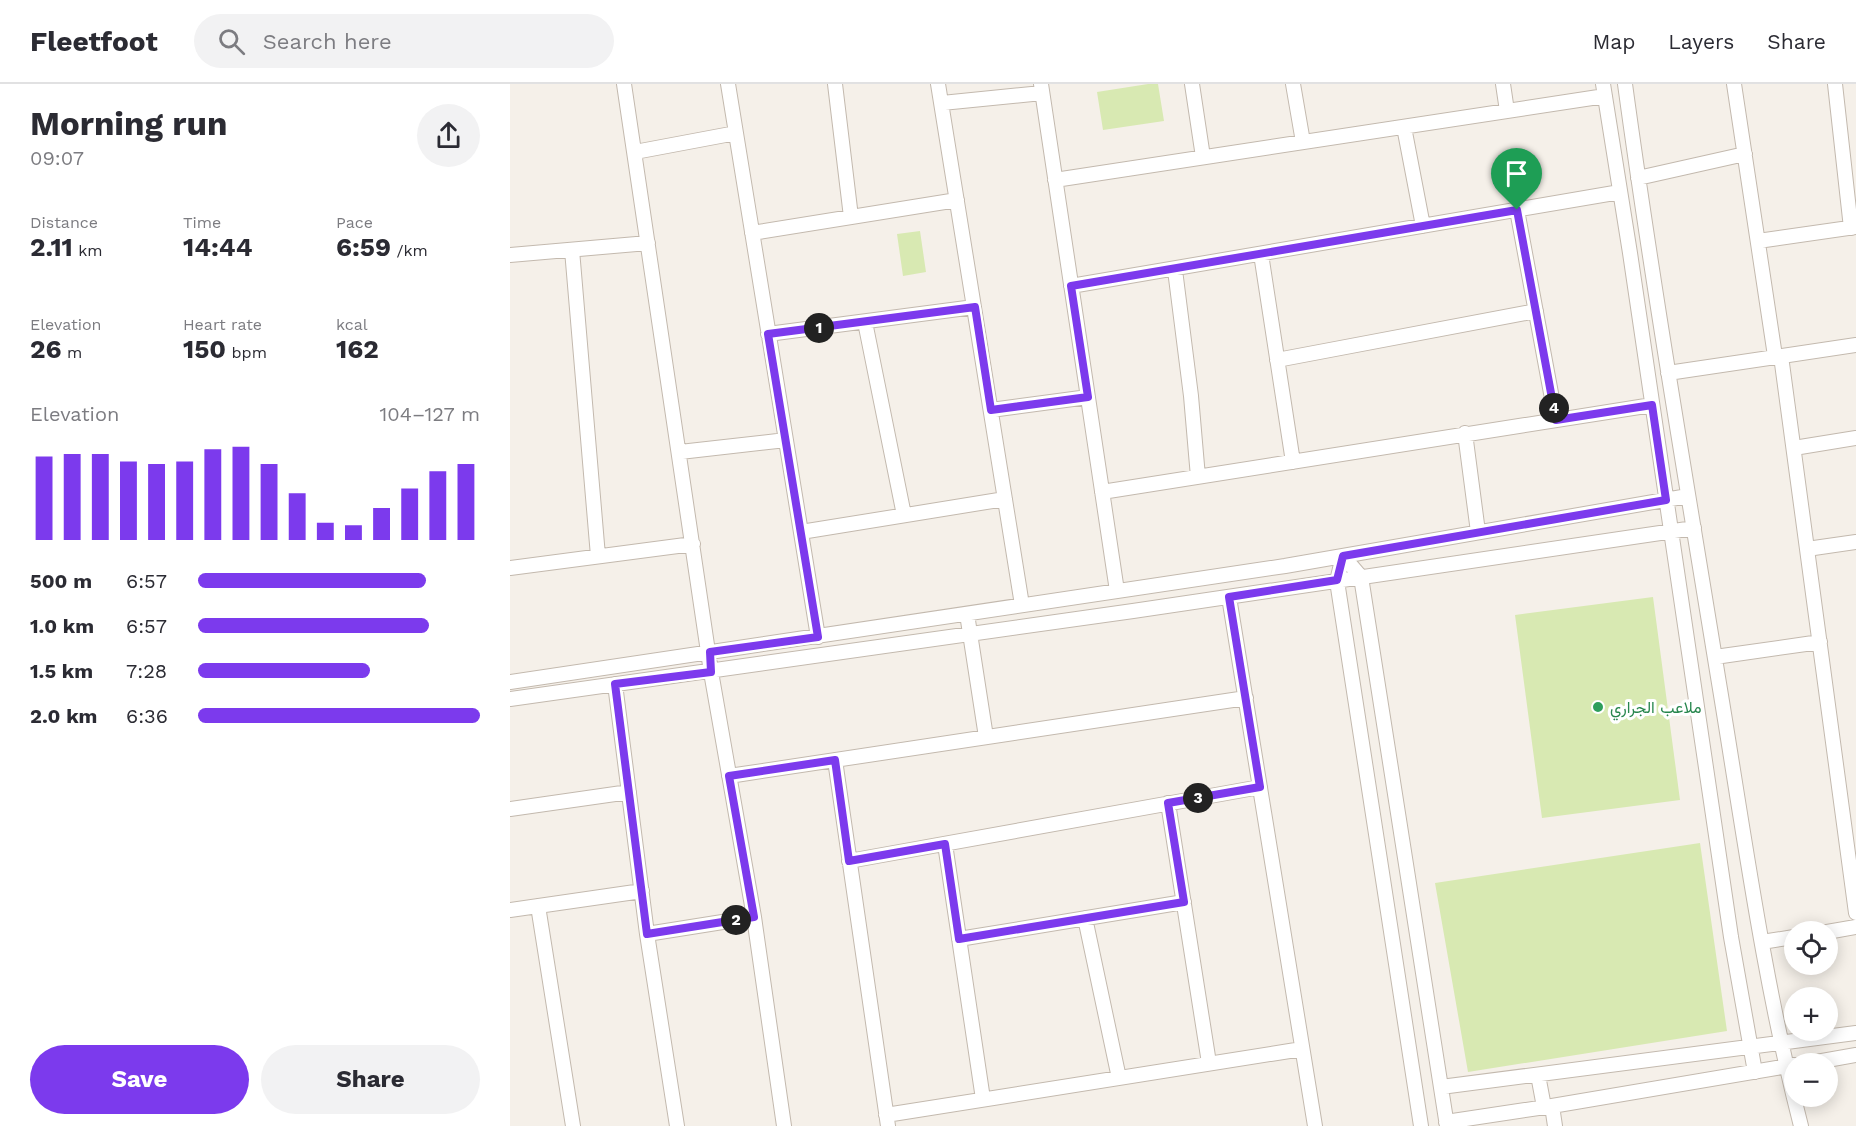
<!DOCTYPE html>
<html lang="en">
<head>
<meta charset="utf-8">
<style>
  :root { --surface:#fff; --page:#f2f2f3; --text:#2b2b33; --muted:#7c7c81; --line:#e1e1e2; --accent:#7c3aed }
  body { margin:0; font-family:"Work Sans",Vazirmatn,sans-serif; background:var(--page); color:var(--text); height:100vh; display:flex; flex-direction:column; font-size:22px; white-space:nowrap }
  * { box-sizing:border-box; margin:0 }
  p { font-size:20px; color:var(--muted) }
  .icon { flex:none; width:33px; height:33px; fill:none; stroke:currentColor; stroke-width:2; stroke-linecap:round; stroke-linejoin:round }
  .map { position:relative; flex:1; overflow:hidden }
  .side { display:flex; flex-direction:column; background:var(--surface); width:510px }
  .side>* { flex:none }
  .fabs { position:absolute; left:1274px; top:837px; display:grid; gap:12px }
  .fabs a { display:grid; place-items:center; width:54px; height:54px; border-radius:50%; background:var(--surface); box-shadow:0 3px 15px #0003; font-size:30px }
  .pin { position:absolute; display:grid; place-items:center; width:51px; height:51px; color:#fff; margin:-62px -26px; border-radius:50% 50% 50% 0; rotate:-45deg; box-shadow:0 0 6px #0007 }
  .pin .icon { rotate:45deg }
  .km { position:absolute; width:30px; height:30px; margin:-15px; border-radius:50%; background:#222; color:#fff; font-size:16px; line-height:30px; text-align:center }
  .round { display:grid; place-items:center; flex:none; width:63px; height:63px; border-radius:32px; background:var(--page) }
  .head { display:flex; align-items:center; justify-content:space-between; height:102px; padding:0 30px }
  h1 { font-size:33px; font-weight:700; line-height:45px }
  .figures { display:grid; grid-template-columns:repeat(3,1fr); gap:9px; height:102px; padding:6px 30px }
  .figures div { display:grid; align-content:center }
  .figures b { font-size:26px; font-weight:700 }
  .figures small { font-size:16px; font-weight:400 }
  .figures p { font-size:16px }
  .chart { height:168px; padding:12px 30px }
  .chart p { display:flex; justify-content:space-between }
  .chart svg { width:100%; height:108px; margin-top:6px; stroke:var(--accent); stroke-width:6 }
  .primary-button { display:flex; gap:12px; margin-top:auto; padding:12px 30px }
  .primary-button a { flex:1; height:69px; border-radius:36px; background:var(--accent); color:#fff; font-size:24px; font-weight:700; line-height:69px; text-align:center }
  .primary-button a+a { background:var(--page); color:var(--text) }
  ul { padding:0 30px; list-style:none; font-size:20px }
  li { display:grid; grid-template-columns:96px 72px 1fr; align-items:center; height:45px }
  li i { height:15px; border-radius:8px; background:var(--accent) }
  header { display:flex; align-items:center; gap:36px; box-sizing:border-box; height:84px; padding:0 30px; background:var(--surface); border-bottom:2px solid var(--line) }
  header strong { font-size:28px }
  nav { display:flex; gap:33px; margin-inline-start:auto; font-size:21px }
  .search { width:420px; height:54px; background:var(--page); display:flex; align-items:center; gap:15px; box-sizing:border-box; padding:0 21px; border-radius:33px; color:var(--muted); font-size:22px }
  main { display:flex; flex:1; min-height:0 }
  .map>svg:first-child { display:block }
  .green { fill:#d8e9b2 }
  .lines { fill:none; stroke-linecap:round; stroke-linejoin:round }
  .street-casing { stroke:#c3b9ae; stroke-width:16 }
  .street { stroke:#fff; stroke-width:14 }
  .route-casing { stroke:#fff; stroke-width:12 }
  .route { stroke:#7c3aed; stroke-width:8 }
  .leisure-dot { fill:#2e9e5b; stroke:#fff; stroke-width:2 }
  .labels { text-anchor:middle; stroke-width:6; stroke-linejoin:round; paint-order:stroke }
  .leisure-label { font-size:16px; fill:#27864d; stroke:#fff; text-anchor:start }
</style>
</head>
<body>
<header>
<strong>Fleetfoot</strong>
<div class="search"><svg class="icon" aria-label="search" viewBox="0 0 24 24"><circle cx="10" cy="10" r="6"/><path d="M15 15l6 6"/></svg>Search here</div>
<nav><a>Map</a><a>Layers</a><a>Share</a></nav>
</header>
<main>
<section class="side">
<div class="head"><div><h1>Morning run</h1><p>09:07</p></div><a class="round"><svg class="icon" aria-label="share" viewBox="0 0 24 24"><path d="M12 15V3M7 8l5-5 5 5M5 13v7h14v-7"/></svg></a></div>
<div class="figures">
<div><p>Distance</p><b>2.11<small> km</small></b></div>
<div><p>Time</p><b>14:44</b></div>
<div><p>Pace</p><b>6:59<small> /km</small></b></div>
</div>
<div class="figures">
<div><p>Elevation</p><b>26<small> m</small></b></div>
<div><p>Heart rate</p><b>150<small> bpm</small></b></div>
<div><p>kcal</p><b>162</b></div>
</div>
<div class="chart"><p><span>Elevation</span>104–127 m</p>
<svg viewBox="0 0 160 44" preserveAspectRatio="none"><path d="M5 44V10M15 44V9M25 44V9M35 44V12M45 44V13M55 44V12M65 44V7M75 44V6M85 44V13M95 44V25M105 44V37M115 44V38M125 44V31M135 44V23M145 44V16M155 44V13"/></svg>
</div>
<ul>
<li><b>500 m</b>6:57<i style="width:81%"></i></li>
<li><b>1.0 km</b>6:57<i style="width:82%"></i></li>
<li><b>1.5 km</b>7:28<i style="width:61%"></i></li>
<li><b>2.0 km</b>6:36<i style="width:100%"></i></li>
</ul>
<div class="primary-button"><a>Save</a><a>Share</a></div>
</section>
<div class="map">
<svg width="1346" height="1042" viewBox="0 0 1346 1042">
  <rect width="100%" height="100%" fill="#f5f0e9"/>
  <!-- green -->
  <path class="green" d="M638,0H648L654,37L593,46L587,8Z
    M410,147L416,188L393,192L387,150Z
    M1143,513L1170,716L1032,734L1005,531Z
    M1190,759L1217,947L958,988L925,799Z"/>
  <g class="lines">
    <defs>
      <path id="street" d="M114,0L201,588L244,833L274,1042
        M218,0L308,553
        M325,0L341,133
        M428,0L512,521
        M531,0L607,507
        M682,0L693,73
        M783,0L793,58
        M993,0L997,27
        M1093,0L1120,169L1221,853L1245,988
        M1115,0C1142,198 1176,396 1208,593C1233,743 1253,895 1291,1042
        M1224,0L1265,272
        M1325,0L1341,144
        M432,19L532,9
        M894,43L913,142
        M125,68L226,49
        M1128,94L1235,70
        M545,96L1095,12
        M1007,126L1046,336
        M242,149L447,116
        M1248,157L1346,143
        M62,166L88,472
        M751,170L783,378
        M0,171L138,159
        M665,186L681,312L688,393
        M561,202L1110,108
        M355,238L394,431
        M258,250L464,223
        M1271,272L1346,829
        M767,276L1026,227
        M1158,289L1346,261
        M481,326L578,313
        M955,349L968,448
        M1284,364L1346,354
        M170,368L276,356
        M592,408L1142,321
        M291,448L495,415
        M1297,465L1346,458
        M833,472L851,493L937,1042
        M833,472L827,497L911,1042
        M0,484L183,460
        M719,513L805,1042
        M457,530L476,653
        M1205,573L1310,558
        M0,598L775,482L1178,412
        M105,600L137,850L167,1042
        M0,615L623,527L1184,444
        M325,676L378,1042
        M219,692L736,614
        M658,719L699,979
        M0,725L119,708
        M435,760L473,1015
        M339,777L750,703
        M28,822L63,1042
        M0,826L132,807
        M575,834L609,994
        M1317,848L1346,843
        M137,850L244,833
        M449,855L674,818
        M1252,858L1284,853
        M1295,980L1346,971
        M1028,991L1034,1023
        M931,1003L1346,949
        M1042,1022L1045,1042
        M376,1031L792,965
        M936,1038L1042,1022L1284,981"/>
    </defs>
    <!-- street casing -->
    <use href="#street" class="street-casing"/>
    <!-- street -->
    <use href="#street" class="street"/>
  </g>
  <g class="lines">
    <defs>
      <path id="route" d="M1007,126L1046,336L1142,321L1156,416L833,472L827,496L719,513L750,703L658,719L674,818L449,855L435,760L339,777L325,676L219,692L244,833L137,850L105,600L201,588L200,568L308,553L258,250L465,223L481,326L578,313L561,202Z"/>
    </defs>
    <!-- route casing -->
    <use href="#route" class="route-casing"/>
    <!-- route -->
    <use href="#route" class="route"/>
  </g>
  <!-- markers -->
  <circle class="leisure-dot" cx="1088" cy="623" r="6"/>
  <g class="labels">
    <!-- leisure labels -->
    <g class="leisure-label">
      <text x="1100" y="629">ملاعب الجراري</text>
    </g>
  </g>
</svg>
<div class="fabs">
<a><svg class="icon" aria-label="locate" viewBox="0 0 24 24"><circle cx="12" cy="12" r="6"/><path d="M12 2v4M12 18v4M2 12h4M18 12h4"/></svg></a>
<a>+</a>
<a>−</a>
</div>
<div class="pin" style="left:1007px;top:126px;background:#1e9e55"><svg class="icon" aria-label="arrive" viewBox="0 0 24 24"><path d="M6 21V4h12l-3 4 3 4H6"/></svg></div>
<b class="km" style="left:309px;top:244px">1</b>
<b class="km" style="left:226px;top:836px">2</b>
<b class="km" style="left:688px;top:714px">3</b>
<b class="km" style="left:1044px;top:324px">4</b>
</div>
</main>
</body>
</html>
